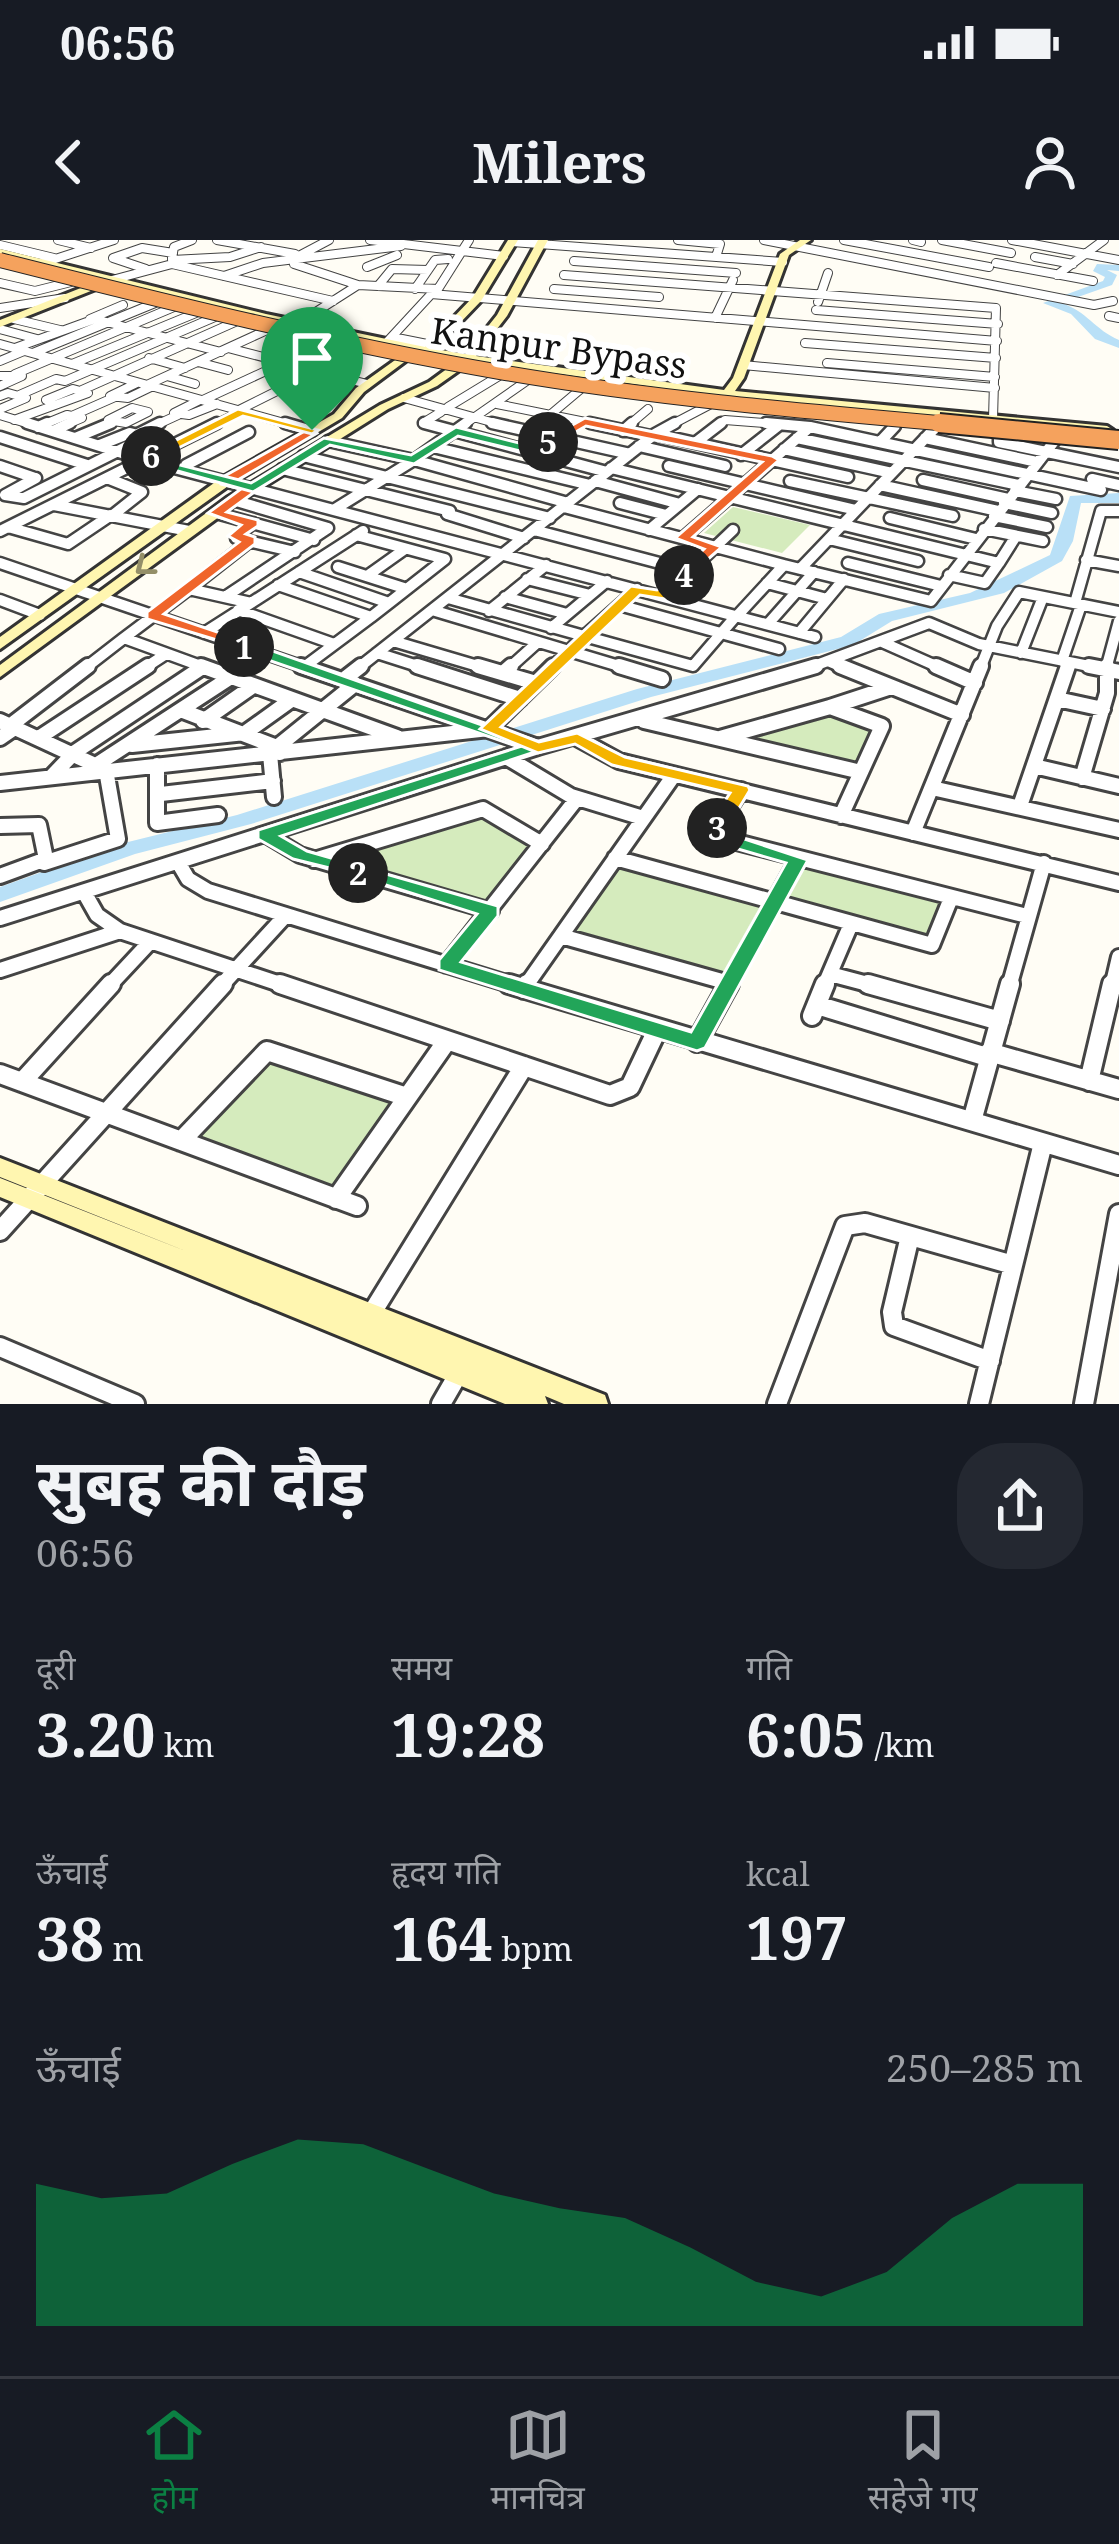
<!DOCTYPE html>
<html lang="hi">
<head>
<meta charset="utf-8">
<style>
  :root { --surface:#171b24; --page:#242831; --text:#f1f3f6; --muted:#9ea1a6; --line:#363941; --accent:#0b8043 }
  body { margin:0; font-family:"Noto Serif","Noto Sans Devanagari",serif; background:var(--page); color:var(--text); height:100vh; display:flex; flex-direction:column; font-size:45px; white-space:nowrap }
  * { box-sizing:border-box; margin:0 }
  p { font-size:39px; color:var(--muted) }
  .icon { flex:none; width:66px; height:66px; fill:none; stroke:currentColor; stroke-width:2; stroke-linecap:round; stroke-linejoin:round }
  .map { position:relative; height:1164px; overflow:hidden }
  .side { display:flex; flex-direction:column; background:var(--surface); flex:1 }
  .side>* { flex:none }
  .pin { position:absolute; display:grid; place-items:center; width:102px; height:102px; color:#fff; margin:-123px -51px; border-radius:50% 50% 50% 0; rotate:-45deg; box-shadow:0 0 12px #0007 }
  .pin .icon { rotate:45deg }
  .km { position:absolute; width:60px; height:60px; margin:-30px; border-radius:50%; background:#222; color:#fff; font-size:33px; line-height:60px; text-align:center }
  .round { display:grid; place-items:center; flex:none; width:126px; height:126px; border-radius:48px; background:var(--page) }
  .summary { display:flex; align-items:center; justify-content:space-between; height:204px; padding:0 36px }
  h1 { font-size:66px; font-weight:700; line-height:90px }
  .stats { display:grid; grid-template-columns:repeat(3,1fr); gap:18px; height:204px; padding:12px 36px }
  .stats div { display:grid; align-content:center }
  .stats b { font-size:60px; font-weight:700 }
  .stats small { font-size:33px; font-weight:400 }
  .stats p { font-size:33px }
  .chart { height:336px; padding:24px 36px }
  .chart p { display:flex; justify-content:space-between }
  .chart svg { width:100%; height:216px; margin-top:12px; fill:var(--accent); opacity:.7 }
  .status { display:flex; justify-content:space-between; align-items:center; height:84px; padding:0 60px; background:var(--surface); direction:ltr }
  .status svg { height:33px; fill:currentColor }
  header { display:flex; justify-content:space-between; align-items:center; height:156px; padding:0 36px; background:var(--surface); font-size:54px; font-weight:700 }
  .menu { display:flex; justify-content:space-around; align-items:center; height:168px; border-top:3px solid var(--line); background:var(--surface); font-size:33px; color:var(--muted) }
  .menu a { display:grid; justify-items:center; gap:6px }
  .menu .on { color:var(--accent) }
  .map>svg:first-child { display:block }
  .green { fill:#d5ebbd }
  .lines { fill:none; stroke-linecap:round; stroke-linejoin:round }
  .river { fill:#b9e0f7; fill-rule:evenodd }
  .street-far3-casing { stroke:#444; stroke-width:10 }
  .street-far2-casing { stroke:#444; stroke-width:15 }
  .street-far1-casing { stroke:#444; stroke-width:20 }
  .street-casing { stroke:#444; stroke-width:24 }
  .secondary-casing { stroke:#333; stroke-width:6 }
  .street-far3 { stroke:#fff; stroke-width:8 }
  .street-far2 { stroke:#fff; stroke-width:10 }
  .street-far1 { stroke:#fff; stroke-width:14 }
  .street { stroke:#fff; stroke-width:18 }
  .secondary { fill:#fff6b0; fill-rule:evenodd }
  .highway-bridge-far1-casing { stroke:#222; stroke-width:16; stroke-linecap:butt }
  .highway-bridge-casing { stroke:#222; stroke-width:22; stroke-linecap:butt }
  .highway-bridge-far1 { stroke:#f5a25d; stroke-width:14 }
  .highway-bridge { stroke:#f5a25d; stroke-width:18 }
  .oneway { stroke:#948f68 }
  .split-1 { fill:#f0652b; stroke:#fff; stroke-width:3 }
  .split-2 { fill:#22a559; stroke:#fff; stroke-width:3 }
  .split-3 { fill:#22a559; stroke:#fff; stroke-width:3 }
  .split-4 { fill:#f5b400; stroke:#fff; stroke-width:3 }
  .split-5 { fill:#f0652b; stroke:#fff; stroke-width:3 }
  .split-6 { fill:#22a559; stroke:#fff; stroke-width:3 }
  .split-7 { fill:#f5b400; stroke:#fff; stroke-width:3 }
  .labels { text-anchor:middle; stroke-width:12; stroke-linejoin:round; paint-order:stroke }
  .far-street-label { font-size:36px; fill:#111; stroke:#fff }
</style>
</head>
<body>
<div class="status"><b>06:56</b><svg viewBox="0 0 49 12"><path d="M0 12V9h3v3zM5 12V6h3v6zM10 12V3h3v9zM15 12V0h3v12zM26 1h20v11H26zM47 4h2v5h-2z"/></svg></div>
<header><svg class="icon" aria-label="back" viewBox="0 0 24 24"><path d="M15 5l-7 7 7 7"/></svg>Milers<svg class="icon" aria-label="person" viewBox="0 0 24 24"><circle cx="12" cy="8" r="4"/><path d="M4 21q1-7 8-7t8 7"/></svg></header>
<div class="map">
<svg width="1119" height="1164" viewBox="0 0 1119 1164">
  <rect width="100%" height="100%" fill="#fffdf5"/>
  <!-- green -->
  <path class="green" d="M733,267L810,285L782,313L704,293Z
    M831,466L882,485L861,532L723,499Z
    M477,568L541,604L490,670L315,619Z
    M615,617L771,663L799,619L952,658L932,705L770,663L728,741L561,694Z
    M266,813L405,859L336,959L183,902Z"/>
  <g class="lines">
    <!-- river -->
    <path class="river" d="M1097,24L1119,25V31L1107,30L1117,35L1112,45L1061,63C1087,71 1095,90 1119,100V108L1095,99L1071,74L1043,63L1103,41L1105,37L1093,31Z
      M1119,253V263H1081L1073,301L1062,321L1004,353L892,381L853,405L651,457L251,584L135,614L0,662V647L120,604L237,575L637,449L841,397L879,374L970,353L1050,315L1070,256Z"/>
    <defs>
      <path id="street-far3" d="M58,0L91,8
        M217,0L295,14
        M370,0L504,16
        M678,0L720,4L716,17
        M764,0L1094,65L1113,61
        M844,0L989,27
        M913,0L921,2
        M942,0L1011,13
        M1012,0L1119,20
        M512,2L783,22
        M0,5L54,18
        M1035,17L1073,24
        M172,18L174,7L192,0
        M295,18L329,0
        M172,20L230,17L261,7
        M574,21L736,33
        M43,23L114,0
        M996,23L1093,41
        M294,24L358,45
        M367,27L397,15
        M146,29L113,18L142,8L173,13
        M564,35L996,68L993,179
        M1057,35L1104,0
        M224,36L263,23L401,6
        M112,40L172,24L333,61
        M0,43L35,51L71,42
        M378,46L392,29L428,30
        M415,49L435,20L448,19
        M554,49L659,57
        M431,54L997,101
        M818,62L828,33
        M0,68L65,58
        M816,70L998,84
        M1109,76L1119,78
        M715,78L733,40
        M14,79L60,90
        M90,79L123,65
        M297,84L358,45L438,49L469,0
        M0,89L37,99
        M392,97L437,106
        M386,103L435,50
        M805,103L996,118
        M0,104L295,186
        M15,108L95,79L221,112
        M228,108L367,144
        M33,113L155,63
        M149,118L185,128
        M0,121L24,111
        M198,122L228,130
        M827,123L995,137
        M72,124L196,73
        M743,125L995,148
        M15,134L174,67
        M0,136H22L0,146
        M167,136L195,144
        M137,143L110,156L128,158L153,146
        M147,145L267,90
        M82,150L235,82
        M0,156L8,153L26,158L0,169
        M17,156L56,139L65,141L215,77
        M404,158L506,186
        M200,160L174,173L189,175L217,164
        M203,160L283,123
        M497,164L605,186
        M448,167L499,136
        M132,168L148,172L126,183L108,180Z
        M239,170L359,110
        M0,175L36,186
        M74,175L115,157
        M550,175L582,148
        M14,180L88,153L73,149L46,160L52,163
        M40,186L67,175L82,178L63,186
        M103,186L114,182
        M154,186L178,175
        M211,186L242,171
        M436,186L423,183L441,172
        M462,186L528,140
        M628,186L648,169
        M669,186L711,164
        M717,186L725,180L802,186"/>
      <path id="street-far2" d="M27,183L144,220L815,397
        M285,183L312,191
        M424,183L607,232
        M492,183L630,214
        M590,183L651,196
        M766,183L810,187
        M38,187L47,183
        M53,191L70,183
        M623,191L632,183
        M999,193V202L1119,227
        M138,194L160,183
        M655,194L848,237
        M0,197L87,225
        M75,198L111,183
        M797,198L1019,245
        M925,198L1037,222
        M328,201L414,220L466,183
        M880,202L895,186
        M695,203L721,183
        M639,206L725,226
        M433,207L590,245
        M784,209L892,233
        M741,215L779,185
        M303,216L550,278
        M186,225L249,192
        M0,226L35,238
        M669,226L856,270
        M611,228L999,323L1016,296
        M282,229L450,271
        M36,238L5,255L24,258L146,197L130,193L100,205
        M107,238L142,252L113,275
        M1092,239L1119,245
        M923,240L1008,259
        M595,241L680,264
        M790,241L953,276
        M880,245L998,271
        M1015,251L1056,259
        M620,263L666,275
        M1004,263L1052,273
        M54,265L189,291
        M564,267L784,325L737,376
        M335,269L414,220L568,263
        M216,273L314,300
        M447,274L524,298
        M994,276L1047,287
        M890,278L976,299
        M253,283L236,298L295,312
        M8,287L68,304L111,275
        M984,289L1043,301
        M534,290L690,331L733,290
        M649,290L698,249
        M0,291L217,183
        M356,295L445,319L389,363
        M683,298L810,187L1101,250
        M829,299L918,321
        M1086,320L1119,326
        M0,323L310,429
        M848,323L941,346
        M784,325L931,361L1056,199
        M338,327L407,349
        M800,329L936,187
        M299,332L389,363L371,377
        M949,335L985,343L999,323
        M367,336L405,309
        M527,339L590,355
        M767,343L827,359
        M278,345L371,377L304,427
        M189,349L250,301
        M660,355L690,331
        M225,357L328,288L233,260
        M505,357L567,374
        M448,358L584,396L637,349
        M0,360L40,375
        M251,363L363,291
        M1075,363L1101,271H1119
        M619,365L779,409
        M238,370L334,404
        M432,370L629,429
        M489,371L546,325
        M768,384L814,332
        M551,388L607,341
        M799,393L844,339
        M124,398L189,349L251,363L204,393
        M393,401L488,429
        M882,402L943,429
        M377,413L427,429
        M1021,413L1043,357
        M1062,421L1081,365
        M830,422L847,429
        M84,429L124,398L209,429
        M143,429L166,414
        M357,429L655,194L675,183
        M508,429L538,402
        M550,429L584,396L693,426L736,376
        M806,429L929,383L979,404L1104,429
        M980,429L997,386L1019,352L1119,372
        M1067,429L1069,422
        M1106,429L1119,381"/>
      <path id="street-far1" d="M201,426L397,497
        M301,426L538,507
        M417,426L520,459
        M478,426L536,443
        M619,426L662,439
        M840,426L962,475
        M936,426L975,443
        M1089,426L1119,432
        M503,433L511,426
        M343,440L361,426
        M1057,459L1103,469
        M830,467L891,447
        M183,471L277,507L280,513
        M0,481L106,530L118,599L44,623
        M203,481L253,446
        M644,481L861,532
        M11,485L88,426
        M40,497L148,426
        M0,498L16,487
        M577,498L619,521L1119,643
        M720,498L830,467L882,486L841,576
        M132,505L245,493L291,460
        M277,507L355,444
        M270,514L274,557
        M506,517L571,556L643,578
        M99,523L231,437
        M157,525V583L218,575
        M1034,526L1119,546
        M51,537L75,512L201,428
        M1082,538L1107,453V426
        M0,543L489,489L553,426
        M932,548L1119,590
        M741,550L715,590L721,598L1027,676
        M161,554L273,541
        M1020,566L1068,426
        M0,586L39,585L46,619L0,636
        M913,593L981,426
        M265,594L300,615L491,671
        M615,618L932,705L951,658
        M314,620L483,569L542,604
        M178,622L188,639L208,651L519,747
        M84,652L97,675L120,691L289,747
        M0,678L538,507L816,426
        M561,696L729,743
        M446,725L575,561
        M0,730L120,691
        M830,734L879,747
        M108,747L150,702
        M220,747L286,675
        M525,747L674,535
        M727,747L798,619
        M824,747L851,684
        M1009,747L1044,623
        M1112,747L1119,717"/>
      <path id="street" d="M280,744L610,855L630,847L657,790
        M509,744L1119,925
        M868,744L1000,781
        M524,749L527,744
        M817,765L987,817
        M812,776L825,744
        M697,802L729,744
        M989,812L1119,849
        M0,834L357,966
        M1089,841L1112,744
        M22,842L111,744
        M972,881L1010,744
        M181,901L267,811L407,857
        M336,959L446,802
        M0,991L223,744
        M910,996L892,1072L894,1086L990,1121
        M370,1076L524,826
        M0,1107L135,1164
        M441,1164L460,1131
        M777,1164L845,986L865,983L1013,1025
        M979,1164L1043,903
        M1084,1164L1119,974"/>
      <path id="secondary" d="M508,0H518L481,61L435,109L466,114L497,75L538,0H548L507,76L476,116L724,150L733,138L780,14L800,0H811L789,15L744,138L735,151L1107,186L1113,190L1107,194L730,157L725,159L719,156L471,122L437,146L388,169L238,263L0,437V425L228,257L380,165L429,142L459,120L319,93L111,43L0,87V80L101,40L0,15V9L266,74L425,107L473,57Z
        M398,118L407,120L364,152L342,178L231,244L0,409V397L221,238L334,174L356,148Z
        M0,918L605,1155L608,1164H564L545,1156L548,1164H505L0,957V938L188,1012L0,937Z"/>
    </defs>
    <!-- street-far3 casing -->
    <use href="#street-far3" class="street-far3-casing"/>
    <!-- street-far2 casing -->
    <use href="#street-far2" class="street-far2-casing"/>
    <!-- street-far1 casing -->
    <use href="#street-far1" class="street-far1-casing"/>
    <!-- street casing -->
    <use href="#street" class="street-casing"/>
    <!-- secondary casing -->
    <use href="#secondary" class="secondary-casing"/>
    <!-- street-far3 -->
    <use href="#street-far3" class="street-far3"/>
    <!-- street-far2 -->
    <use href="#street-far2" class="street-far2"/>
    <!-- street-far1 -->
    <use href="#street-far1" class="street-far1"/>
    <!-- street -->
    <use href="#street" class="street"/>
    <!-- secondary -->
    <use href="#secondary" class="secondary"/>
    <defs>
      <path id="highway-bridge-far1" d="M0,20C166,62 331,103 500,132C656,159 814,172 972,186"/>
      <path id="highway-bridge" d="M939,183L1119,200"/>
    </defs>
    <!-- highway-bridge-far1 casing -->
    <use href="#highway-bridge-far1" class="highway-bridge-far1-casing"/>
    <!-- highway-bridge casing -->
    <use href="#highway-bridge" class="highway-bridge-casing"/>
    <!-- highway-bridge-far1 -->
    <use href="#highway-bridge-far1" class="highway-bridge-far1"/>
    <!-- highway-bridge -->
    <use href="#highway-bridge" class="highway-bridge"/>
  </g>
  <!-- one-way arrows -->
  <defs><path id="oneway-chevron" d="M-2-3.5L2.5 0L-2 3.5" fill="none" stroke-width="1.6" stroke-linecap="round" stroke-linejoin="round" transform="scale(3)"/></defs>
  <use class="oneway" href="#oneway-chevron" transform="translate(144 327) rotate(142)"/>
  <!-- split-1 -->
  <path class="split-1" d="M312,187L317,193L238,240L260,248L227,272L258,280V286L246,294L255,297V304L164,374L250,403V410L147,379V372L239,302L228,296L241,285L208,273L241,249L221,244V238Z"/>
  <!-- split-2 -->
  <path class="split-2" d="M239,403H250L547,508L281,596L307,611L366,628V637L293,619L258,599V590L519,507L239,410Z"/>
  <!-- split-3 -->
  <path class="split-3" d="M717,583L729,594L808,620L705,808L697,811L439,730V720L477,674L348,633L358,626L498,666V676L461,722L691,792L786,623L714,602L707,588Z"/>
  <!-- split-4 -->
  <path class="split-4" d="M684,331L692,335L665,359L640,355L501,487L539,502L577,493L625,517L748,546L750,550L724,593L717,594L707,588L730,553L612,525L575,504L538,513L480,489L631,346L657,350Z"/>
  <!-- split-5 -->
  <path class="split-5" d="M585,178L772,216L779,220L693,297L722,307L684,340L676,335L704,309L675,298L762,222L586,186L553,205L542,202Z"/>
  <!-- split-6 -->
  <path class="split-6" d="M456,187L531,206L548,198L555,202L532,214L458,196L414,224L330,205L253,252L138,220L151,212L156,219L251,243L324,198L411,215Z"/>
  <!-- split-7 -->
  <path class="split-7" d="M238,169L318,190L312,194L243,176L156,219L145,216Z"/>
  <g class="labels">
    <!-- far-street labels -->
    <g class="far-street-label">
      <text transform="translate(559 108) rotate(8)" y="13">Kanpur Bypass</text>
    </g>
  </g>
</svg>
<div class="pin" style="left:312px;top:190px;background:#1e9e55"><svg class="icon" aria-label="arrive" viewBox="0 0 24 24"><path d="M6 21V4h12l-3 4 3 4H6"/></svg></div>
<b class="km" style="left:244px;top:407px">1</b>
<b class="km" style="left:358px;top:633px">2</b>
<b class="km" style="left:717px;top:588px">3</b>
<b class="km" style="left:684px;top:335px">4</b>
<b class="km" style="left:548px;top:202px">5</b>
<b class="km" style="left:151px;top:216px">6</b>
</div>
<section class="side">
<div class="summary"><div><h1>सुबह की दौड़</h1><p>06:56</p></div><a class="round"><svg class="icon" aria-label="share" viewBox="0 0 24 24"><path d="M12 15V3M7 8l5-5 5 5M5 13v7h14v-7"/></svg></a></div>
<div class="stats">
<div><p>दूरी</p><b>3.20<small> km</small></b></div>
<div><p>समय</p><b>19:28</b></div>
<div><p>गति</p><b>6:05<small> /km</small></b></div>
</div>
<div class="stats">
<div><p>ऊँचाई</p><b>38<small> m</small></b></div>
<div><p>हृदय गति</p><b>164<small> bpm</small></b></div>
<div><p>kcal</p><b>197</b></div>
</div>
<div class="chart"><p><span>ऊँचाई</span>250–285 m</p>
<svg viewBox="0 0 160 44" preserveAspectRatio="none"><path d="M0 44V15L10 18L20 17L30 11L40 6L50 7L60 12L70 17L80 20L90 22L100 28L110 35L120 38L130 33L140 22L150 15L160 15V44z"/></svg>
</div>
</section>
<nav class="menu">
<a class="on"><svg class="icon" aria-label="home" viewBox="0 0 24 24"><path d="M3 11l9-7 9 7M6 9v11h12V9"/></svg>होम</a>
<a><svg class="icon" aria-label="map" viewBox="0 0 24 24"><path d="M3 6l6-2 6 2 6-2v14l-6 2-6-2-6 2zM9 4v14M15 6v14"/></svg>मानचित्र</a>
<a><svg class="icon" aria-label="saved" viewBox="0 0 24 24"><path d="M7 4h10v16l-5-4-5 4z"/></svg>सहेजे गए</a>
</nav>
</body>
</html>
